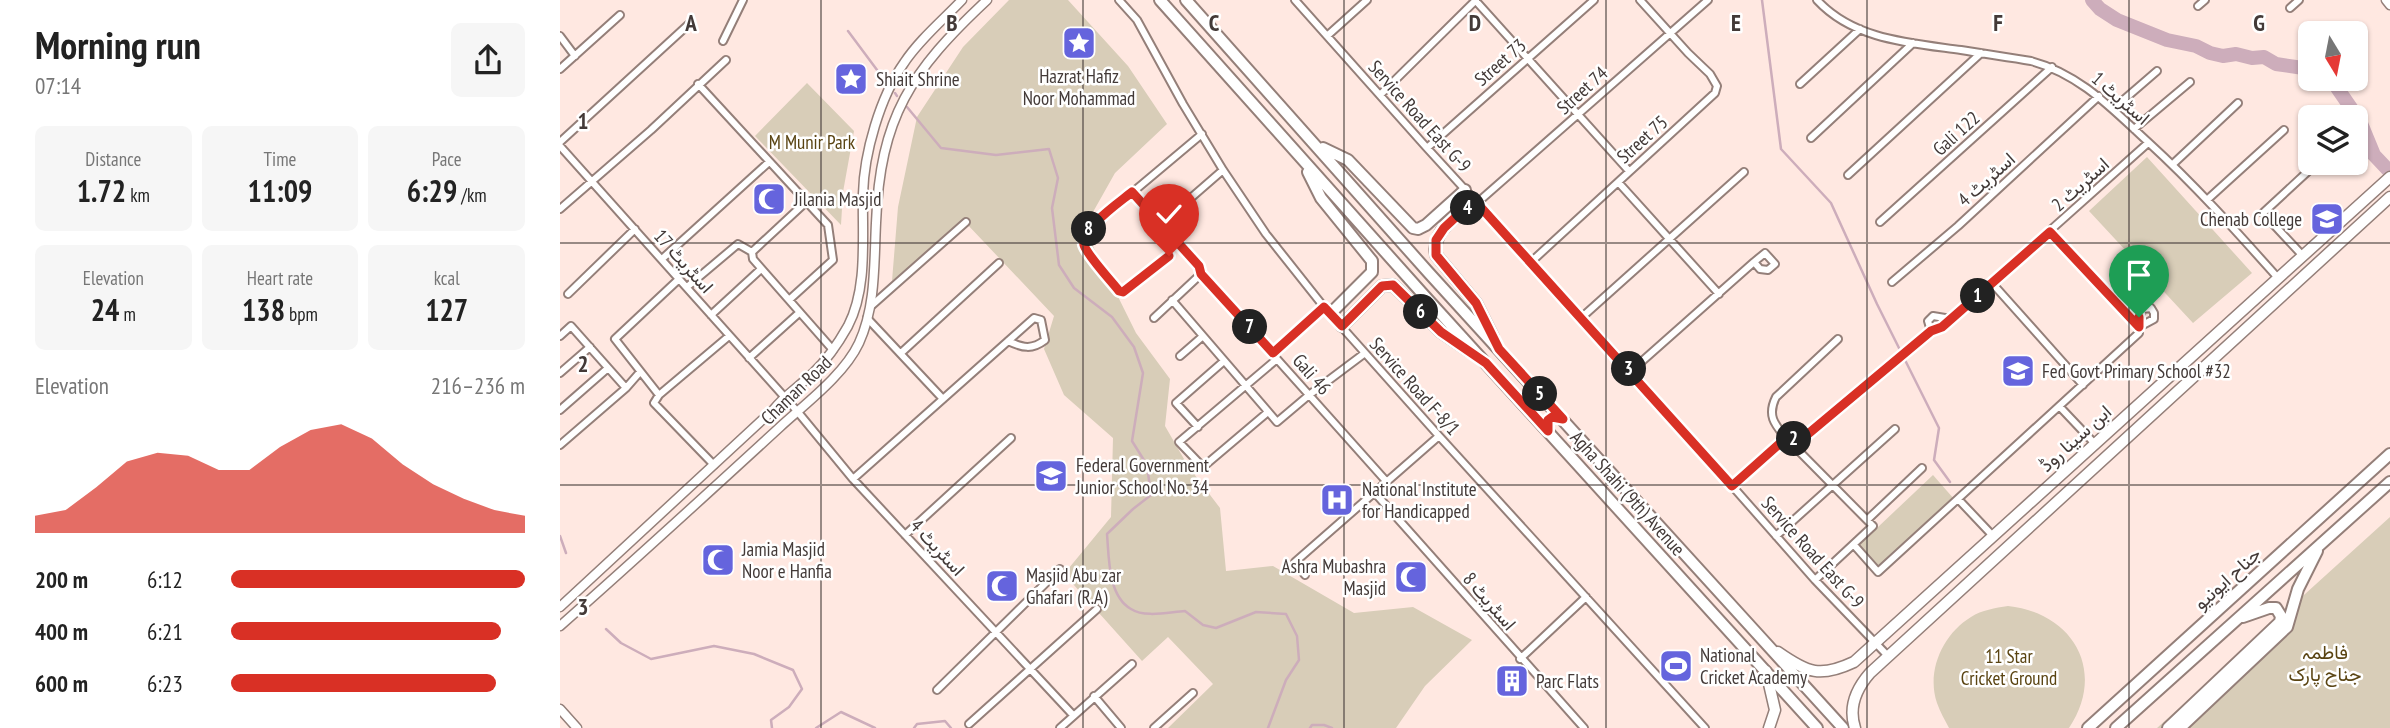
<!DOCTYPE html>
<html lang="en">
<head>
<meta charset="utf-8">
<style>
  :root { --surface:#fff; --page:#f6f6f6; --text:#222; --muted:#767676; --accent:#d93025 }
  body { margin:0; font-family:"PT Sans Narrow",Vazirmatn,sans-serif; background:var(--page); color:var(--text); height:100vh; display:flex; flex-direction:column; font-size:26px; white-space:nowrap }
  * { box-sizing:border-box; margin:0 }
  p { font-size:23px; color:var(--muted) }
  .icon { flex:none; width:38px; height:38px; fill:none; stroke:currentColor; stroke-width:2; stroke-linecap:round; stroke-linejoin:round }
  .map { position:relative; flex:1; overflow:hidden }
  .panel { display:flex; flex-direction:column; background:var(--surface); width:560px }
  .panel>* { flex:none }
  .needle { width:46px; rotate:170deg }
  .fabs { position:absolute; left:1738px; top:21px; display:grid; gap:14px }
  .fabs a { display:grid; place-items:center; width:70px; height:70px; border-radius:10px; background:var(--surface); box-shadow:0 2px 5px #0004; font-size:35px }
  .pin { position:absolute; display:grid; place-items:center; width:60px; height:60px; color:#fff; margin:-72px -30px; border-radius:50% 50% 50% 0; rotate:-45deg; box-shadow:0 0 7px #0007 }
  .pin .icon { rotate:45deg }
  .km { position:absolute; width:35px; height:35px; margin:-18px; border-radius:50%; background:#222; color:#fff; font-size:19px; line-height:35px; text-align:center }
  .round { display:grid; place-items:center; flex:none; width:74px; height:74px; border-radius:10px; background:var(--page) }
  .head { display:flex; align-items:center; justify-content:space-between; height:119px; padding:0 35px }
  h1 { font-size:38px; font-weight:700; line-height:52px }
  .figures { display:grid; grid-template-columns:repeat(3,1fr); gap:10px; height:119px; padding:7px 35px }
  .figures div { display:grid; align-content:center; border-radius:10px; background:var(--page); text-align:center }
  .figures b { font-size:30px; font-weight:700 }
  .figures small { font-size:19px; font-weight:400 }
  .figures p { font-size:19px }
  .chart { height:196px; padding:14px 35px }
  .chart p { display:flex; justify-content:space-between }
  .chart svg { width:100%; height:126px; margin-top:7px; fill:var(--accent); opacity:.7 }
  ul { padding:0 35px; list-style:none; font-size:23px }
  li { display:grid; grid-template-columns:112px 84px 1fr; align-items:center; height:52px }
  li i { height:18px; border-radius:9px; background:var(--accent) }
  main { display:flex; flex:1; min-height:0 }
  .map>svg:first-child { display:block }
  .green { fill:#d8cdb8 }
  .lines { fill:none; stroke-linecap:round; stroke-linejoin:round }
  .stream { stroke:#cdadbb; stroke-width:2.5 }
  .river { stroke:#cdadbb; stroke-width:14 }
  .pedestrian-casing { stroke:#947f79; stroke-width:9 }
  .minor-casing { stroke:#947f79; stroke-width:10 }
  .tertiary-casing { stroke:#947f79; stroke-width:11 }
  .secondary-casing { stroke:#947f79; stroke-width:13 }
  .primary-casing { stroke:#947f79; stroke-width:14 }
  .pedestrian { stroke:#fff; stroke-width:5 }
  .minor { stroke:#fff; stroke-width:6 }
  .tertiary { stroke:#fff; stroke-width:8 }
  .secondary { stroke:#fff; stroke-width:10 }
  .primary { stroke:#fff; stroke-width:10 }
  .route-casing { stroke:#fff; stroke-width:14 }
  .route { stroke:#d93025; stroke-width:9 }
  .grid { fill:none; stroke:#433a38; stroke-width:2; stroke-opacity:0.55 }
  .labels { text-anchor:middle; stroke-width:5; stroke-linejoin:round; paint-order:stroke }
  .street-label { font-size:19px; fill:#433a38; stroke:#fff }
  .poi-label { font-size:19px; fill:#433a38; stroke:#fff; text-anchor:start }
  .park-label { font-size:19px; fill:#5a4412; stroke:#fff }
  .grid-label { font-size:23px; text-anchor:middle; font-weight:bold; fill:#433a38; stroke:#fff; stroke-width:5; stroke-linejoin:round; paint-order:stroke }
</style>
</head>
<body>
<main>
<section class="panel">
<div class="head"><div><h1>Morning run</h1><p>07:14</p></div><a class="round"><svg class="icon" aria-label="share" viewBox="0 0 24 24"><path d="M12 15V3M7 8l5-5 5 5M5 13v7h14v-7"/></svg></a></div>
<div class="figures">
<div><p>Distance</p><b>1.72<small> km</small></b></div>
<div><p>Time</p><b>11:09</b></div>
<div><p>Pace</p><b>6:29<small> /km</small></b></div>
</div>
<div class="figures">
<div><p>Elevation</p><b>24<small> m</small></b></div>
<div><p>Heart rate</p><b>138<small> bpm</small></b></div>
<div><p>kcal</p><b>127</b></div>
</div>
<div class="chart"><p><span>Elevation</span>216–236 m</p>
<svg viewBox="0 0 160 44" preserveAspectRatio="none"><path d="M0 44V38L10 36L20 28L30 19L40 16L50 17L60 22L70 22L80 14L90 8L100 6L110 11L120 20L130 27L140 32L150 36L160 38V44z"/></svg>
</div>
<ul>
<li><b>200 m</b>6:12<i style="width:100%"></i></li>
<li><b>400 m</b>6:21<i style="width:92%"></i></li>
<li><b>600 m</b>6:23<i style="width:90%"></i></li>
</ul>
</section>
<div class="map">
<svg width="1830" height="728" viewBox="0 0 1830 728">
  <rect width="100%" height="100%" fill="#ffe8e1"/>
  <!-- green -->
  <path class="green" d="M449,0H508L568,66L607,124L555,173L524,228L576,333L610,379L605,426L628,466L660,508L666,571L713,566L794,613L853,607L912,640L865,686L836,728H608L653,684L608,637L582,661L504,574L551,517L553,438L504,395L484,349L494,316L406,223L332,281L338,207L357,117L403,47Z
    M247,83L294,131L283,192L281,225L195,136Z
    M1587,157L1692,273L1633,323L1529,211Z
    M1373,475L1394,499L1318,567L1299,545Z
    M1830,517V728H1597Z
    M1448,606C1513,613 1547,671 1509,728H1389C1385,720 1380,712 1377,703C1366,671 1383,634 1411,617C1422,610 1435,608 1448,606Z"/>
  <g class="lines">
    <!-- stream -->
    <path class="stream" d="M1202,0L1221,149L1271,203L1317,304L1379,428L1374,460L1390,482
      M288,31L326,82
      M335,93L337,96
      M347,107L381,148L436,155L489,149L498,178L492,208L499,265L514,288L552,317L574,347L583,373L572,441L587,465L591,495L573,509L547,534C549,558 548,596 571,609C585,618 609,612 625,611L643,625L656,628L696,612L726,614L737,636L739,660L726,680L708,728
      M0,536L6,553
      M46,629L61,643L91,659L154,646L194,654L233,670L242,689L229,707L211,720L212,728
      M256,728L281,712L315,728
      M354,728L357,724L385,721L391,728
      M750,728L752,725H764L772,728"/>
    <!-- river -->
    <path class="river" d="M1532,0L1540,9L1557,20L1607,40L1636,46L1650,53L1663,56L1676,54L1692,58L1704,57L1716,64L1750,69
      M1771,79L1800,121L1814,155L1830,172"/>
    <defs>
      <path id="pedestrian" d="M1320,373L1371,331"/>
      <path id="minor" d="M559,0L577,20L623,104L663,170L706,234L764,307L879,436L1145,728
        M735,0L867,148L1071,371L1255,580L1328,656
        M915,0L1069,171
        M1257,0C1294,40 1350,43 1401,50C1424,54 1448,57 1471,61C1520,74 1552,109 1588,142C1635,185 1676,231 1718,278
        M1638,6L1645,0
        M1730,8L1739,0
        M0,36L15,56
        M767,36L807,0
        M163,41L183,0
        M0,69L60,15
        M138,84L268,225L273,260L229,300
        M1240,84L1300,29
        M820,95L916,0
        M1553,109L1597,71
        M1574,129L1630,82
        M1251,138L1353,43
        M0,142L129,24
        M0,146L237,411L293,479L513,715
        M867,148L1034,0
        M1613,164L1678,103
        M1288,175L1421,53
        M1058,182L1159,294
        M572,193L639,266L641,274L826,481
        M1648,199L1724,130
        M917,203L1148,0
        M0,209L91,130L166,60
        M1320,222L1492,67
        M602,223L663,170
        M192,252L193,259L273,350
        M192,252L247,201
        M609,256L563,292L559,291L527,250L524,238L530,228L642,134
        M1743,256L1703,213L1757,163
        M102,259L209,162
        M971,262L1155,93L1157,86L1150,74L1128,53L1080,0
        M1332,282L1398,226L1539,96
        M1432,283L1523,385
        M127,287L178,244L192,252
        M8,294L75,229
        M612,300L717,422L749,395L805,353
        M310,307L406,222
        M151,315L201,269
        M307,318L383,399
        M594,318L641,274
        M1021,318L1184,172
        M1391,319L1373,316L1368,321L1371,331L1382,327L1588,143
        M0,336L11,326L66,388L80,372
        M1278,339L1216,397C1207,415 1214,424 1226,438L1307,520
        M341,353L439,263
        M713,353L764,307
        M620,356L643,336
        M189,358L239,313
        M1071,371L1194,262L1205,253L1215,264L1208,270L1200,269L1194,262
        M0,373L30,347
        M99,395L55,339L119,279
        M1500,407L1535,444
        M0,410L48,368
        M708,412L643,467L619,442L717,359
        M638,427L616,403L664,361
        M0,445L66,388
        M154,465L94,403L99,395L169,336
        M293,479L474,318L481,320L485,340C472,350 463,348 448,341
        M1172,486L1226,438L1242,439L1320,373
        M815,493L1024,728
        M1399,500L1433,536
        M345,535L451,438
        M1216,536L1335,429
        M1294,545L1318,572L1579,333C1579,324 1578,318 1583,309L1591,308L1594,313V319L1579,327L1490,232
        M745,575L735,562L879,436
        M1255,580L1313,526L1307,520L1362,468
        M960,659L1026,597
        M377,690L500,569
        M534,696L561,728
        M409,724L537,609
        M500,728L572,664
        M594,728L633,693"/>
      <path id="tertiary" d="M1826,0L1830,5
        M0,607L214,409C225,395 240,386 253,373C267,360 279,342 288,326C308,288 302,236 303,194C304,153 320,97 344,63C359,40 383,20 402,0
        M0,626C74,561 147,494 220,427C245,404 284,375 299,343C316,306 314,263 316,223C320,117 351,71 427,0
        M0,709L17,728"/>
      <path id="secondary" d="M1218,652C1248,673 1260,678 1294,662L1830,177
        M1206,671L1215,710L1209,728
        M1295,728C1288,707 1296,689 1310,673L1830,197"/>
      <path id="primary" d="M600,0L861,292L1257,728
        M626,0L868,272L1283,728
        M763,148L788,160L853,228L858,229L866,225L905,190
        M748,172L761,198L812,261V272L771,313
        M917,203C899,214 871,230 876,255L916,303L933,337
        M782,326L822,286L833,285L881,332L909,351
        M1528,728L1830,454
        M1556,728L1830,482
        M1608,728L1720,622L1721,616L1716,608H1709L1683,617
        M1620,728L1727,627L1738,589L1757,551"/>
    </defs>
    <!-- pedestrian casing -->
    <use href="#pedestrian" class="pedestrian-casing"/>
    <!-- minor casing -->
    <use href="#minor" class="minor-casing"/>
    <!-- tertiary casing -->
    <use href="#tertiary" class="tertiary-casing"/>
    <!-- secondary casing -->
    <use href="#secondary" class="secondary-casing"/>
    <!-- primary casing -->
    <use href="#primary" class="primary-casing"/>
    <!-- pedestrian -->
    <use href="#pedestrian" class="pedestrian"/>
    <!-- minor -->
    <use href="#minor" class="minor"/>
    <!-- tertiary -->
    <use href="#tertiary" class="tertiary"/>
    <!-- secondary -->
    <use href="#secondary" class="secondary"/>
    <!-- primary -->
    <use href="#primary" class="primary"/>
  </g>
  <g class="lines">
    <defs>
      <path id="route" d="M609,256L563,292L559,291C552,282 527,255 524,245C520,229 560,202 572,192L639,266L641,274L713,353L764,307L782,326L822,286L833,285L881,332L926,363L988,431V420L992,417L1003,419L939,349L916,303L876,255V240L884,228L899,214L917,203L1172,486L1226,438L1242,439L1371,331L1382,327L1490,232L1579,327V317"/>
    </defs>
    <!-- route casing -->
    <use href="#route" class="route-casing"/>
    <!-- route -->
    <use href="#route" class="route"/>
  </g>
  <!-- grid -->
  <path class="grid" d="M261,0V728M523,0V728M784,0V728M1046,0V728M1307,0V728M1569,0V728M0,243H1830M0,485H1830"/>
  <!-- icons -->
  <defs>
    <symbol id="sight-square" viewBox="-11 -11 22 22"><rect x="-9" y="-9" width="18" height="18" rx="4" fill="#6564dd" stroke="#fff"/><path d="M0-6L1.8-2.2L6-1.7L2.9 1.2L3.7 5.4L0 3.3L-3.7 5.4L-2.9 1.2L-6-1.7L-1.8-2.2Z" fill="#fff"/></symbol>
    <symbol id="mosque-square" viewBox="-11 -11 22 22"><rect x="-9" y="-9" width="18" height="18" rx="4" fill="#6564dd" stroke="#fff"/><path d="M3.5-4.9A6 6 0 1 0 3.5 4.9A5 5 0 1 1 3.5-4.9Z" fill="#fff"/></symbol>
    <symbol id="university-square" viewBox="-11 -11 22 22"><rect x="-9" y="-9" width="18" height="18" rx="4" fill="#6564dd" stroke="#fff"/><path d="M0-5L7-2L0 1L-7-2ZM-4 1L0 2.5L4 1V4Q0 6-4 4Z" fill="#fff"/></symbol>
    <symbol id="school-square" viewBox="-11 -11 22 22"><rect x="-9" y="-9" width="18" height="18" rx="4" fill="#6564dd" stroke="#fff"/><path d="M0-5L7-2L0 1L-7-2ZM-4 1L0 2.5L4 1V4Q0 6-4 4Z" fill="#fff"/></symbol>
    <symbol id="hospital-square" viewBox="-11 -11 22 22"><rect x="-9" y="-9" width="18" height="18" rx="4" fill="#6564dd" stroke="#fff"/><path d="M-5-5h3v3.5h4V-5h3V5h-3V1.5h-4V5h-3Z" fill="#fff"/></symbol>
    <symbol id="stadium-square" viewBox="-11 -11 22 22"><rect x="-9" y="-9" width="18" height="18" rx="4" fill="#6564dd" stroke="#fff"/><path d="M0-5a6.5 5 0 1 0 0 10a6.5 5 0 1 0 0-10ZM-3.5-1.8h7v3.6h-7Z" fill="#fff"/></symbol>
    <symbol id="building-square" viewBox="-11 -11 22 22"><rect x="-9" y="-9" width="18" height="18" rx="4" fill="#6564dd" stroke="#fff"/><path d="M-4-6H4V6H1V3H-1V6H-4ZM-2.5-4.3h1.7v1.8h-1.7ZM.8-4.3h1.7v1.8H.8ZM-2.5-1h1.7V.8h-1.7ZM.8-1h1.7V.8H.8Z" fill="#fff"/></symbol>
  </defs>
  <g fill-rule="evenodd">
    <use href="#sight-square" x="500" y="24" width="38" height="38"/>
    <use href="#sight-square" x="272" y="60" width="38" height="38"/>
    <use href="#mosque-square" x="190" y="180" width="38" height="38"/>
    <use href="#university-square" x="1748" y="200" width="38" height="38"/>
    <use href="#school-square" x="1439" y="352" width="38" height="38"/>
    <use href="#school-square" x="472" y="457" width="38" height="38"/>
    <use href="#hospital-square" x="758" y="481" width="38" height="38"/>
    <use href="#mosque-square" x="139" y="541" width="38" height="38"/>
    <use href="#mosque-square" x="832" y="558" width="38" height="38"/>
    <use href="#mosque-square" x="423" y="567" width="38" height="38"/>
    <use href="#stadium-square" x="1097" y="647" width="38" height="38"/>
    <use href="#building-square" x="933" y="662" width="38" height="38"/>
  </g>
  <g class="labels">
    <!-- street labels -->
    <g class="street-label">
      <text transform="translate(940 62) rotate(-41)" y="7">Street 73</text>
      <text transform="translate(1022 90) rotate(-42)" y="7">Street 74</text>
      <text transform="translate(1561 98) rotate(41)" y="7">اسٹریٹ 1</text>
      <text transform="translate(860 116) rotate(48)" y="7">Service Road East G-9</text>
      <text transform="translate(1396 133) rotate(-42)" y="7">Gali 122</text>
      <text transform="translate(1082 139) rotate(-42)" y="7">Street 75</text>
      <text transform="translate(1426 179) rotate(-42)" y="7">اسٹریٹ 4</text>
      <text transform="translate(1520 184) rotate(-42)" y="7">اسٹریٹ 2</text>
      <text transform="translate(124 261) rotate(48)" y="7">اسٹریٹ 17</text>
      <text transform="translate(752 374) rotate(49)" y="7">Gali 46</text>
      <text transform="translate(855 386) rotate(48)" y="7">Service Road F-8/1</text>
      <text transform="translate(236 390) rotate(-44)" y="7">Chaman Road</text>
      <text transform="translate(1515 438) rotate(-42)" y="7">ابن سینا روڈ</text>
      <text transform="translate(1068 493) rotate(48)" y="7">Agha Shahi (9th) Avenue</text>
      <text transform="translate(378 547) rotate(47)" y="7">اسٹریٹ 4</text>
      <text transform="translate(1253 552) rotate(48)" y="7">Service Road East G-9</text>
      <text transform="translate(1667 578) rotate(-42)" y="7">جناح ایونیو</text>
      <text transform="translate(930 601) rotate(49)" y="7">اسٹریٹ 8</text>
    </g>
    <!-- poi labels -->
    <g class="poi-label">
      <text x="519" y="83" text-anchor="middle">Hazrat Hafiz<tspan x="519" dy="22">Noor Mohammad</tspan></text>
      <text x="316" y="86">Shiait Shrine</text>
      <text x="234" y="206">Jilania Masjid</text>
      <text x="1742" y="226" text-anchor="end">Chenab College</text>
      <text x="1482" y="378">Fed Govt Primary School #32</text>
      <text x="516" y="472">Federal Government<tspan x="516" dy="22">Junior School No. 34</tspan></text>
      <text x="802" y="496">National Institute<tspan x="802" dy="22">for Handicapped</tspan></text>
      <text x="182" y="556">Jamia Masjid<tspan x="182" dy="22">Noor e Hanfia</tspan></text>
      <text x="826" y="573" text-anchor="end">Ashra Mubashra<tspan x="826" dy="22">Masjid</tspan></text>
      <text x="466" y="582">Masjid Abu zar<tspan x="466" dy="22">Ghafari (R.A)</tspan></text>
      <text x="1140" y="662">National<tspan x="1140" dy="22">Cricket Academy</tspan></text>
      <text x="976" y="688">Parc Flats</text>
    </g>
    <!-- park labels -->
    <g class="park-label">
      <text x="252" y="149">M Munir Park</text>
      <text x="1765" y="659">فاطمہ<tspan x="1765" dy="22">جناح پارک</tspan></text>
      <text x="1449" y="663">11 Star<tspan x="1449" dy="22">Cricket Ground</tspan></text>
    </g>
  </g>
  <g class="grid-label">
    <text x="131" y="31">A</text>
    <text x="392" y="31">B</text>
    <text x="654" y="31">C</text>
    <text x="915" y="31">D</text>
    <text x="1176" y="31">E</text>
    <text x="1438" y="31">F</text>
    <text x="1699" y="31">G</text>
    <text x="23" y="129">1</text>
    <text x="23" y="372">2</text>
    <text x="23" y="615">3</text>
  </g>
</svg>
<div class="fabs">
<a><svg class="needle" viewBox="-14 -14 28 28"><path d="M0-13l5 13h-10z" fill="#e53935"/><path d="M0 13l5-13h-10z" fill="#767676"/></svg></a>
<a><svg class="icon" aria-label="layers" viewBox="0 0 24 24"><path d="M12 4l9 5-9 5-9-5zM3 14l9 5 9-5"/></svg></a>
</div>
<div class="pin" style="left:1579px;top:317px;background:#1e9e55"><svg class="icon" aria-label="arrive" viewBox="0 0 24 24"><path d="M6 21V4h12l-3 4 3 4H6"/></svg></div>
<div class="pin" style="left:609px;top:256px;background:#d93025"><svg class="icon" aria-label="check" viewBox="0 0 24 24"><path d="M5 12l5 5 9-10"/></svg></div>
<b class="km" style="left:1418px;top:296px">1</b>
<b class="km" style="left:1234px;top:439px">2</b>
<b class="km" style="left:1069px;top:369px">3</b>
<b class="km" style="left:908px;top:208px">4</b>
<b class="km" style="left:980px;top:394px">5</b>
<b class="km" style="left:861px;top:312px">6</b>
<b class="km" style="left:690px;top:327px">7</b>
<b class="km" style="left:529px;top:229px">8</b>
</div>
</main>
</body>
</html>
